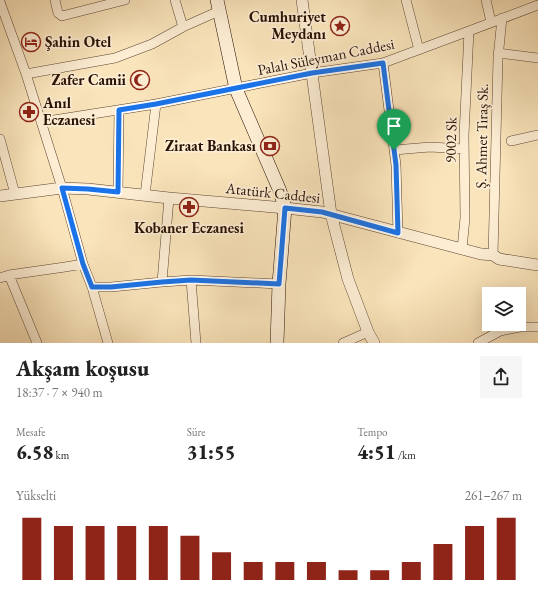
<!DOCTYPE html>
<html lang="tr">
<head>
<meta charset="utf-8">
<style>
  :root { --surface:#fff; --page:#f6f6f6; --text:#222; --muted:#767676; --accent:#8f2418 }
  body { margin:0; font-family:"EB Garamond",serif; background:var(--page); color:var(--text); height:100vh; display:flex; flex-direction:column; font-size:15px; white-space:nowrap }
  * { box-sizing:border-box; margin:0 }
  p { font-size:13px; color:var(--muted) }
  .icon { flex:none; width:22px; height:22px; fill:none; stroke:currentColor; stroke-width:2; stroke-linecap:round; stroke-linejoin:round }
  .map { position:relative; height:343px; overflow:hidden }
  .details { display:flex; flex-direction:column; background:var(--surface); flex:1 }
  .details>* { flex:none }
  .fabs { position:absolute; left:482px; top:287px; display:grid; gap:8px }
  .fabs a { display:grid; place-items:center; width:44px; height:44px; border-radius:0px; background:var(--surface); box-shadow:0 4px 16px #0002; font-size:20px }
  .pin { position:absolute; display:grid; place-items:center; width:34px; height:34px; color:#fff; margin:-41px -17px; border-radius:50% 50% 50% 0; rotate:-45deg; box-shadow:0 0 4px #0007 }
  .pin .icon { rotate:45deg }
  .round { display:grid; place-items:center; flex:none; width:42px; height:42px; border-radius:0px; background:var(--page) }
  .head { display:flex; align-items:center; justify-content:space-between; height:68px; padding:0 16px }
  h1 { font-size:22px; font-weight:800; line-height:30px }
  .metrics { display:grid; grid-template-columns:repeat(3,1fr); gap:6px; height:68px; padding:4px 16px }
  .metrics div { display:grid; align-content:center }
  .metrics b { font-size:20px; font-weight:800 }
  .metrics small { font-size:11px; font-weight:400 }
  .metrics p { font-size:11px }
  .chart { height:112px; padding:8px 16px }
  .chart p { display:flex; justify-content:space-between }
  .chart svg { width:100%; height:72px; margin-top:4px; stroke:var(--accent); stroke-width:6 }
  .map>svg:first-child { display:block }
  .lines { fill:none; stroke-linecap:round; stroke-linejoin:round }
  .minor-casing { stroke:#5d4532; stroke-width:10 }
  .tertiary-casing { stroke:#5d4532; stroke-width:12 }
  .secondary-casing { stroke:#291004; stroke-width:14 }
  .minor { stroke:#fcedd3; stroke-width:9 }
  .tertiary { stroke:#fcedd3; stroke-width:11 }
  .secondary { stroke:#fcedd3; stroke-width:13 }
  .route-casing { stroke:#fff; stroke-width:8 }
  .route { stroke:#1a73e8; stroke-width:5 }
  .labels { text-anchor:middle; stroke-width:3.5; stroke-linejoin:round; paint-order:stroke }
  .poi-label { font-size:15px; font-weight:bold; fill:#291004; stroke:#fcedd3; text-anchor:end }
  .street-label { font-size:15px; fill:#291004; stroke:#fcedd3 }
</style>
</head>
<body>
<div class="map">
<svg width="538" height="343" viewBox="0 0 538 343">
  <rect width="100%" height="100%" fill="#fae4bb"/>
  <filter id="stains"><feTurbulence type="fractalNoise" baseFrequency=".005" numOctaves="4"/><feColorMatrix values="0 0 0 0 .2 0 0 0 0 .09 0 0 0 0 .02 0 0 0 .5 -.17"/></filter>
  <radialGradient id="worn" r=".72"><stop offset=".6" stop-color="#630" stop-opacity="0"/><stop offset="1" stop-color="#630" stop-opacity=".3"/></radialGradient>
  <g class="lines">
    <defs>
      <path id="minor" d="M55,0L58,13L62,16L125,0
        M175,0L183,27
        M406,0L419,50
        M486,0L491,22
        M0,2L26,74L62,188L83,264L92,287L108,343
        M498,53L538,58
        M383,63L396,165L398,233
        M26,74L115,58L152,44L183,27L219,11
        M41,122L156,104L312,73L383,63L469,31L538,5
        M0,139L15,194
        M511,141L538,135
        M394,150L430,147L464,149
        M118,192L119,110
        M145,195L156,104
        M462,249L465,218L464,135L469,31
        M493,255L498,58L502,18
        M9,275L37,343
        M0,278L9,275L65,267L83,264
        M191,280L196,343
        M162,282L169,198
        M92,287H111L162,282L191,280L279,284
        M343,343L368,332
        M478,343L500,331L520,327H538"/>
      <path id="tertiary" d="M302,0L331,214L348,279L368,332L374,343
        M0,196L62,188L88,189L169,198L285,208L322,212L462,249L481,254L493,255L499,259L538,265"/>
      <path id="secondary" d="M217,0L236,89L280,191L285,208L279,284L277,343"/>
    </defs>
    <!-- minor casing -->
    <use href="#minor" class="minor-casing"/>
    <!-- tertiary casing -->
    <use href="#tertiary" class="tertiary-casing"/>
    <!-- secondary casing -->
    <use href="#secondary" class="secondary-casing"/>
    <!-- minor -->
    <use href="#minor" class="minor"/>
    <!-- tertiary -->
    <use href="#tertiary" class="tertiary"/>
    <!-- secondary -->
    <use href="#secondary" class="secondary"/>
  </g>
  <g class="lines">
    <defs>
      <path id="route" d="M383,63L396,165L398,233L322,212L285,208L279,284L191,280L162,282L111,287H92L83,264L62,188L88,189L118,192L119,110L156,104L312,73Z"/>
    </defs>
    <!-- route casing -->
    <use href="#route" class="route-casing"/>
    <!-- route -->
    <use href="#route" class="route"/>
  </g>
  <!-- icons -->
  <defs>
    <symbol id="sight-ring" viewBox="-11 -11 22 22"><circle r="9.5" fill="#fcedd3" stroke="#8f2418" stroke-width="1.5"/><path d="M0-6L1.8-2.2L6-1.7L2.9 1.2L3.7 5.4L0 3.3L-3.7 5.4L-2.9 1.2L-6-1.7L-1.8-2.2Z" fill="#8f2418"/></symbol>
    <symbol id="hotel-ring" viewBox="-11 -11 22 22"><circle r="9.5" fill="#fcedd3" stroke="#8f2418" stroke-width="1.5"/><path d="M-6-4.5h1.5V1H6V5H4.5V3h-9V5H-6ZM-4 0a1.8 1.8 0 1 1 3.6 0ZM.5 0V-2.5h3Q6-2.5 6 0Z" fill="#8f2418"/></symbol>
    <symbol id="mosque-ring" viewBox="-11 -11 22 22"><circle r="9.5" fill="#fcedd3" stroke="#8f2418" stroke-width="1.5"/><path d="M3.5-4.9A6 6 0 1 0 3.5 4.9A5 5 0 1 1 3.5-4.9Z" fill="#8f2418"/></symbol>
    <symbol id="pharmacy-ring" viewBox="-11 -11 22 22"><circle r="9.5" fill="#fcedd3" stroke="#8f2418" stroke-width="1.5"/><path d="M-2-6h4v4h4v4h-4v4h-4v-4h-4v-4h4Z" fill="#8f2418"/></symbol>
    <symbol id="bank-ring" viewBox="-11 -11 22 22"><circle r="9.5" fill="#fcedd3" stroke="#8f2418" stroke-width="1.5"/><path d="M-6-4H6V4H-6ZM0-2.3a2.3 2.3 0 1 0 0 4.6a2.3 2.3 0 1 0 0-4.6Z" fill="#8f2418"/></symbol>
  </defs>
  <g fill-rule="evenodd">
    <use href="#sight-ring" x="329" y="15" width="22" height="22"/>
    <use href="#hotel-ring" x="20" y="31" width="22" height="22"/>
    <use href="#mosque-ring" x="129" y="69" width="22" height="22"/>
    <use href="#pharmacy-ring" x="18" y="101" width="22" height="22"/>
    <use href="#bank-ring" x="259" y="135" width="22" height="22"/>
    <use href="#pharmacy-ring" x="178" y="196" width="22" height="22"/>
  </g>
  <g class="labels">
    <!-- poi labels -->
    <g class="poi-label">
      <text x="326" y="22">Cumhuriyet<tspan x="326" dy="17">Meydanı</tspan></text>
      <text x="45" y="47" text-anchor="start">Şahin Otel</text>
      <text x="126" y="85">Zafer Camii</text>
      <text x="43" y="108" text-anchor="start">Anıl<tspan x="43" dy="17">Eczanesi</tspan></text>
      <text x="256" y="151">Ziraat Bankası</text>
      <text x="189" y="233" text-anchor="middle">Kobaner Eczanesi</text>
    </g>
    <!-- street labels -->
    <g class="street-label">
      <text transform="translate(326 57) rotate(-11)" y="5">Palalı Süleyman Caddesi</text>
      <text transform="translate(482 136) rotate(-89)" y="5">Ş. Ahmet Tıraş Sk.</text>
      <text transform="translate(451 140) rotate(-89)" y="5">9002 Sk</text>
      <text transform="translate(273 193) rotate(6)" y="5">Atatürk Caddesi</text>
    </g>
  </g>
  <rect width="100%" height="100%" filter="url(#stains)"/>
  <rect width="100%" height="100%" fill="url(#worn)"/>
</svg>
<div class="fabs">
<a><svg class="icon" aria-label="layers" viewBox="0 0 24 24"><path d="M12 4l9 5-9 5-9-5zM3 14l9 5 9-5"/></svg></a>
</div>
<div class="pin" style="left:394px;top:150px;background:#1e9e55"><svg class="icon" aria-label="arrive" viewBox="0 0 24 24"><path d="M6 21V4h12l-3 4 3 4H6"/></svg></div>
</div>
<section class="details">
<div class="head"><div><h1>Akşam koşusu</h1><p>18:37 · 7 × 940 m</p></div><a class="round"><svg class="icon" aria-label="share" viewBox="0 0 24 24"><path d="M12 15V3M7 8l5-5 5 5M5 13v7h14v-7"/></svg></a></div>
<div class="metrics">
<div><p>Mesafe</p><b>6.58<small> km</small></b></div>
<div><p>Süre</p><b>31:55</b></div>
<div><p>Tempo</p><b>4:51<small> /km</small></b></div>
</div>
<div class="chart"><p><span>Yükselti</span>261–267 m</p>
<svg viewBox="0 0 160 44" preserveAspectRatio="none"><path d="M5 44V6M15 44V11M25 44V11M35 44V11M45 44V11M55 44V17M65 44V27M75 44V33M85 44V33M95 44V33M105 44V38M115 44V38M125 44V33M135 44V22M145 44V11M155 44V6"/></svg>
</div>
</section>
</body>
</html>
